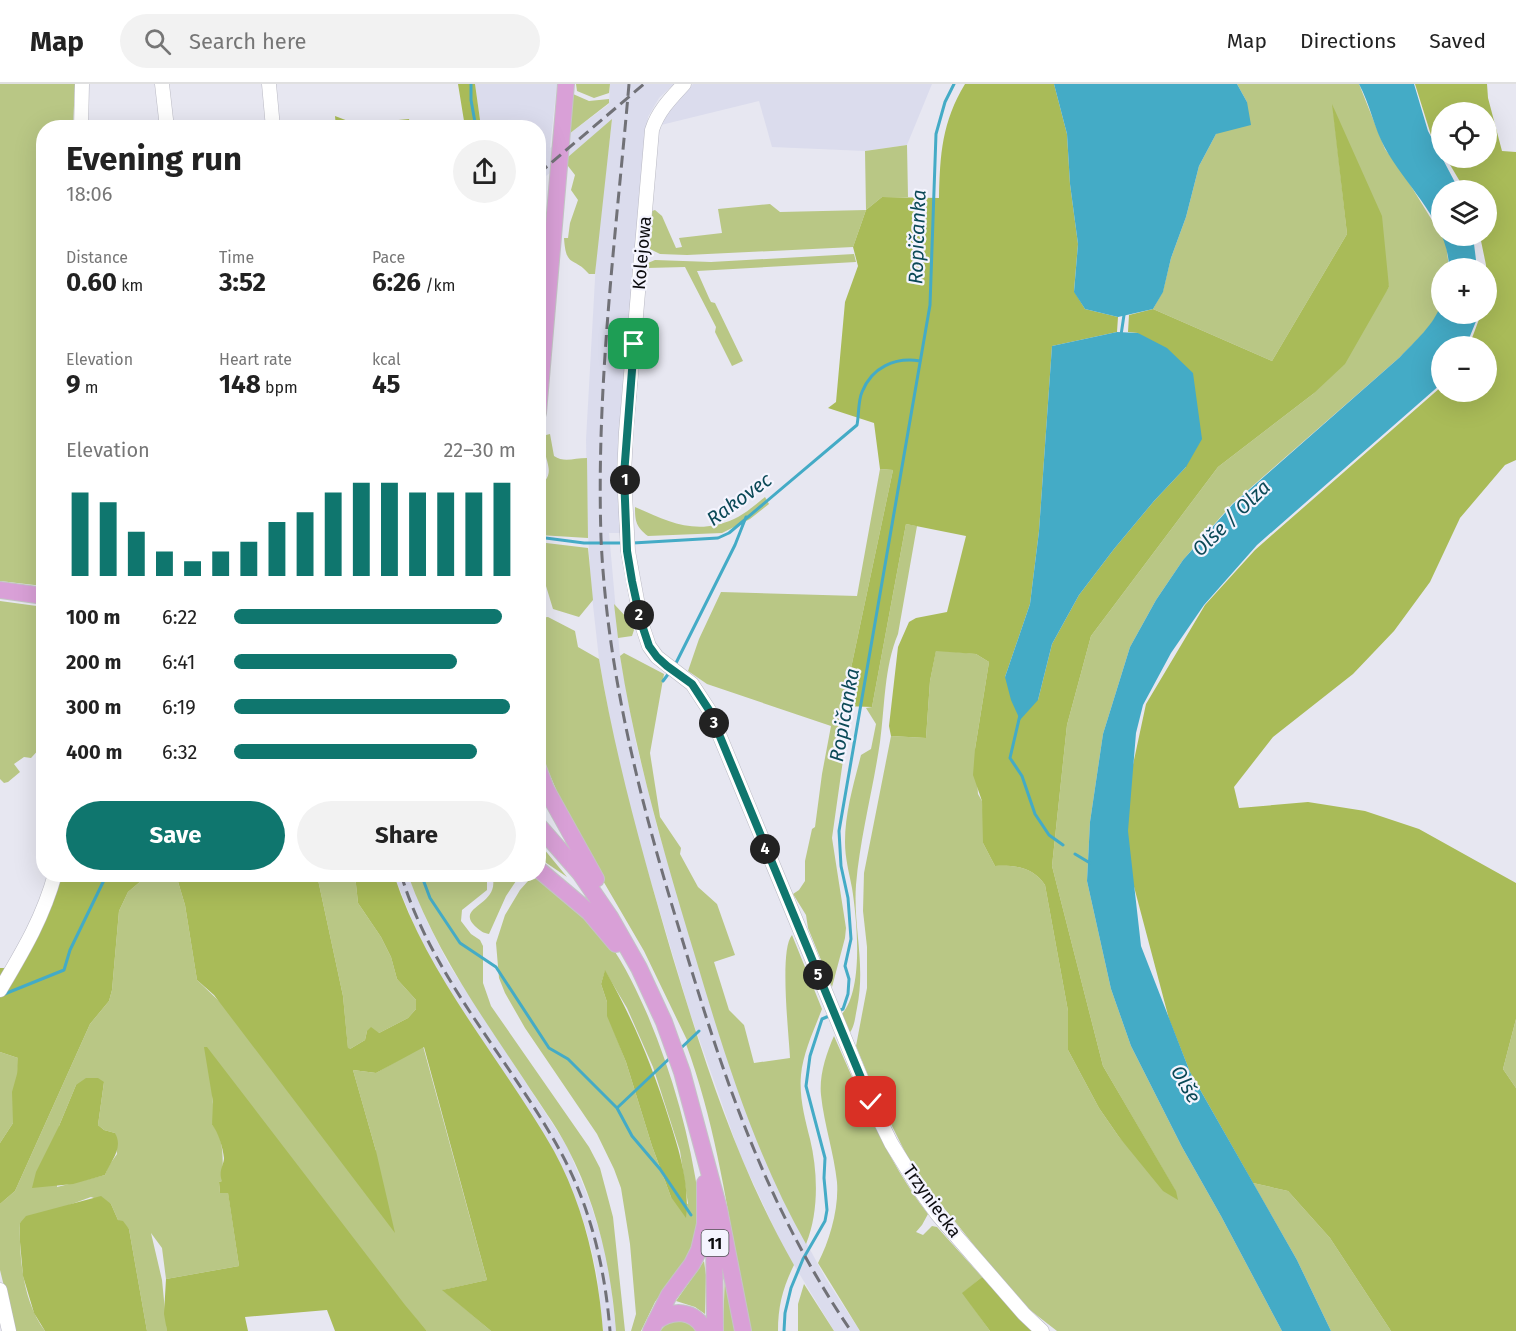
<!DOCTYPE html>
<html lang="en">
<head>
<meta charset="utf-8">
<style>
  :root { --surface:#fff; --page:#f2f2f2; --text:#222; --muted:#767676; --line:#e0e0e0; --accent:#0f766e }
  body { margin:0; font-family:"Fira Sans",sans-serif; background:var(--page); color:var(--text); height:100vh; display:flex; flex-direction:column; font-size:22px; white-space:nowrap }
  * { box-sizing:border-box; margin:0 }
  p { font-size:20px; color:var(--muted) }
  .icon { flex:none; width:33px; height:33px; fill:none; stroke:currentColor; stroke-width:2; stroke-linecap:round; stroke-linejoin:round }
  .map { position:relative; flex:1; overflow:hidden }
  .details { position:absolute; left:36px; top:36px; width:510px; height:762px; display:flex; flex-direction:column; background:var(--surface); border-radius:24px; box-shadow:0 6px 24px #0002 }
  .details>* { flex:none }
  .fabs { position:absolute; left:1431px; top:18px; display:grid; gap:12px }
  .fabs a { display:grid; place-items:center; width:66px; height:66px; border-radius:50%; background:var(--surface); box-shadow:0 6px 24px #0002; font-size:30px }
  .pin { position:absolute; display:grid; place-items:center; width:51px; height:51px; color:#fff; margin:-26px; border-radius:12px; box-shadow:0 3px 9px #0006 }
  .km { position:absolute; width:30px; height:30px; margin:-15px; border-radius:50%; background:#222; color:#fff; font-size:16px; line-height:30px; text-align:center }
  .round { display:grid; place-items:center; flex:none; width:63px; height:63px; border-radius:32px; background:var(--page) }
  .summary { display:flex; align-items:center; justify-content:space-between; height:102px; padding:0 30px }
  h1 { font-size:33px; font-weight:700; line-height:45px }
  .figures { display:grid; grid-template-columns:repeat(3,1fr); gap:9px; height:102px; padding:6px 30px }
  .figures div { display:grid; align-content:center }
  .figures b { font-size:26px; font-weight:700 }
  .figures small { font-size:16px; font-weight:400 }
  .figures p { font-size:16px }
  .chart { height:168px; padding:12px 30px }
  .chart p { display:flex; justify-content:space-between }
  .chart svg { width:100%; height:108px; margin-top:6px; stroke:var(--accent); stroke-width:6 }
  .button { display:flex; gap:12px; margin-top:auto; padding:12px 30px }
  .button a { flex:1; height:69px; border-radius:36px; background:var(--accent); color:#fff; font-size:24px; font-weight:700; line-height:69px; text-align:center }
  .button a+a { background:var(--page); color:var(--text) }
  ul { padding:0 30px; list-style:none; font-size:20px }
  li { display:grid; grid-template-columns:96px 72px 1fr; align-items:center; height:45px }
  li i { height:15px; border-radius:8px; background:var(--accent) }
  header { display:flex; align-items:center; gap:36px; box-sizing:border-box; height:84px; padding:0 30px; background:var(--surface); border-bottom:2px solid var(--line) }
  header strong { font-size:28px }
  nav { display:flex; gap:33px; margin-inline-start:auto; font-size:21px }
  .search { width:420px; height:54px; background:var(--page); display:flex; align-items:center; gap:15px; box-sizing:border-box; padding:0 21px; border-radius:33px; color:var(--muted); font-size:22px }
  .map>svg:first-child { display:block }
  .built { fill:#dbdced }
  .green { fill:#b9c785; fill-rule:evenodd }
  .forest { fill:#a9bb58 }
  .water { fill:#44abc6 }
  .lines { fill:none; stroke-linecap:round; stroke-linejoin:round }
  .stream { stroke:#44abc6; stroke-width:3 }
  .minor-casing { stroke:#babac4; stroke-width:15 }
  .major-casing { stroke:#c4c4c5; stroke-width:18 }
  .minor { stroke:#fff; stroke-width:14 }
  .major { stroke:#d9a0d7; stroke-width:16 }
  .rail { stroke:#717177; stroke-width:3; stroke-dasharray:12 6; stroke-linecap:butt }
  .route-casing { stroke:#fff; stroke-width:12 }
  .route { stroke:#0f766e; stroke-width:8 }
  .labels { text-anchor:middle; stroke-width:4.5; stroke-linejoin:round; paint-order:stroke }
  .shield { fill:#f4f4fe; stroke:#515156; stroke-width:1.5 }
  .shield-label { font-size:16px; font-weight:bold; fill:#0b0b0e }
  .street-label { font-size:18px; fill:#0b0b0e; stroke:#f4f4fe }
  .water-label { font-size:20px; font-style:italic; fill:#0b4957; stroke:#f4f4fe }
</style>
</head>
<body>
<header>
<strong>Map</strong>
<div class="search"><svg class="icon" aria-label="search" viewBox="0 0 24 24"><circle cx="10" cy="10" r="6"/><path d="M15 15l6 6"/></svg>Search here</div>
<nav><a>Map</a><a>Directions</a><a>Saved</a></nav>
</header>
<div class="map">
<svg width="1516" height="1247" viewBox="0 0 1516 1247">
  <rect width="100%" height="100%" fill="#e7e7f1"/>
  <!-- built -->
  <path class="built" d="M475,0H557L550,64L609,20L610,0H674L659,14L648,33L619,365L621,449H609L620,572L636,659L658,746L730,983L786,1121L826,1195L860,1247H834L828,1237L783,1163L740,1071L690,929L637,751L615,663L599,575L591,503L588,450L586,356L597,159L612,36L539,98L538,44L481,43Z
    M693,0H932L907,61L865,67L772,63L759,17L661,41L673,21Z
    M394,791H408L426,835L448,879L567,1062L590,1118L605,1165L610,1190L616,1247H603L597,1192L592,1168L585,1142L555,1069L436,885L414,841Z"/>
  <!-- green -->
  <path class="green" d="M0,0H75L73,43L44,44L43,502L0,497Z
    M576,0H610L609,9L594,14L577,7Z
    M1237,0H1359L1385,65L1403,89L1446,159L1449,184H1442C1441,196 1444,211 1441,222C1435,240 1413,260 1400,273L1232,420L1183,476L1156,516L1130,563L1103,650L1090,738L1087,797L1111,905L1131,962L1182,1063L1221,1132L1282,1247H1057L1030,1226L981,1170L924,1099L907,1072L874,1006L856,962L867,904V863L863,827L864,789L891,652L926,654L930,597L936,566L976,570L989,578L975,665L978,710L982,717L984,734L983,759L995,782C1015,781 1033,783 1045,801L1068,927V966L1099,1024L1119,1053L1177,1115L1175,1106L1103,982L1052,782L1067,641L1091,552L1218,383L1313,310L1389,203L1333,23L1347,150L1272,277L1153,225L1163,207L1171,174L1186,133L1199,82L1216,50L1247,18Z
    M573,10L589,17L609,15V19L569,50Z
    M612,35L595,190H589C574,172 566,185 564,154H568L570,139L578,116L571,106L575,91L568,82V73Z
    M907,61L908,113H882L866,126L853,163L687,171L660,170L650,165L648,158L652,127L655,126L662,132L676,164L682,163L679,154L722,149L718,125L770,120L780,128L866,126L865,67Z
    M854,170L856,178L697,187L709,214L711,218L715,219L743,277L732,282L715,248L716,243L685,183L647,184L648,179L655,176L711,178Z
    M550,350L554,372C564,379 574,374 587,374L588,454L539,451L545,397C553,387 546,378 545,367C545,362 546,356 546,351Z
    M880,385L893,386L843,622L838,659L844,669L832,754L846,844L845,854L832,903L808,844L806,831L793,810L799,806L805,797V777L812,745L815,743L822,690L831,642L707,600L688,587L699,555L721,508L857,512Z
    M765,413L769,420L750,435L722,449L648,452C636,443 635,437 635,423C669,438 696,452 734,435C745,430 755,421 765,413Z
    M906,440L917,442L898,550C884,583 885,622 880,658C873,706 860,753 856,801C853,843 866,880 857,924C855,933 855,942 849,950L842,930C864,905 857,835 852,804C849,788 845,774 845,758C845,728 854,699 861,671L871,665L876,640L866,624L872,623Z
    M538,458L588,464L593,516L579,533L553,525L539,479Z
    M0,517L44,523L43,661L31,674L24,673L14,680L20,688L8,698L4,699L0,695Z
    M614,520L629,536L634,546L632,552L618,554Z
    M548,533L575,547L578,563L599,575C616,677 644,775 673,874C705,980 739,1085 794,1181C783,1203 778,1222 778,1247H749C731,1151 720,1052 686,960L687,956L644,867L574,747L546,682L538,655V534Z
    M624,569L664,590L650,669L660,733L681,764L680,770L698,803L717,820L735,871L714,878L729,926L744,941L754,979L790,974C789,951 779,866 792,851L822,925C814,946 803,969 801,991C799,1013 805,1035 810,1055C818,1088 819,1128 806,1160C755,1070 724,970 695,872C665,773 636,674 620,572Z
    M539,759L567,793L539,774Z
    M148,791H176L185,821L197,896L376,1067L353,986L376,989L423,962L487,1196L443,1206L491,1247H427L212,1006L214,1034L212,1041C225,1051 223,1082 222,1097L219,1098L220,1109L228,1108L239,1182L166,1195L162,1164L151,1149L162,1196L167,1247H147L129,1145L118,1136L111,1120L91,1113L20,1139C19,1174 23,1218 45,1247H15L0,1186V1120L15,1107L90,940L109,917L112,906L119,827L128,808ZM104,998L98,1041L104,1046L115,1049L117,1070L108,1083L105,1091L57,1103L59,1042L76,1001Z
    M317,791H355L358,819L381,853L391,873L397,895L416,916V925L408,934L379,949L367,947L365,956L350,965H348L343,912Z
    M408,791H484L487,795V806L462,826L461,837L471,850L480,856L483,862V899L491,922L589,1063L600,1084L613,1133L625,1247H616C611,1183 597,1120 567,1063C555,1040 539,1019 525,997C481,931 435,866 408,791Z
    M492,791H520L506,812L489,850C483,849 481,847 476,843C453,822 502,822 492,791Z
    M538,794C564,813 589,833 609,859C625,881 637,907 648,932C673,992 690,1053 699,1117V1127L693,1165L655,1218L641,1247H631L636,1230L630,1160L621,1104L614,1085L597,1050L525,944L505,909L499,894L496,859L505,831L520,806L528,797ZM605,887L627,924L653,983L680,1067L688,1120L671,1113L652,1062L626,978L608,932L607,918L601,900Z
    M1516,935V1004L1503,985Z
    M834,952C861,1013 887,1077 928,1130L922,1141L916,1148L923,1151L932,1142L937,1143L982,1193L963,1209L990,1247H860L818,1179C830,1156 839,1124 837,1098C834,1069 824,1040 821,1011C819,992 826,970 834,952Z
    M0,968L18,974V982L13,1039L0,1059Z
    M1253,1099L1288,1107L1330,1154L1391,1247H1331L1297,1176Z
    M704,1177L706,1191L705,1230L695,1223L676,1217Z
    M725,1187L736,1247H723Z
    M804,1200L834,1247H798V1220Z
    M679,1235L691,1240L696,1247H660L667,1239Z"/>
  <!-- forest -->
  <path class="forest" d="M458,0H475L481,43H465Z
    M965,0H1054L1067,50L1070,100L1078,160L1074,207L1085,225L1118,233L1117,248L1052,262L1039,447L1030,520L1005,593L1038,616L1052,560L1079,511L1114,465L1154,417L1186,383L1138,249L1128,248L1129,231L1153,225L1272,277L1347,150L1332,20L1382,132L1389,203L1345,280L1313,310L1218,383L1091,552L1067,641L1052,782L1103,982L1176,1107L1178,1116L1163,1107L1119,1053L1099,1024L1068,966V927L1045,801C1033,783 1015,781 995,782L983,759L982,717L973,691L975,665L989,578L976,570L936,567L930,597L926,654L891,652L889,642L898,563L909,538L916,534L947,528L966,452L906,440L872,623L843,622L893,386L880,385L874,339L828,324L836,318L845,218L858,182L853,163L866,126L882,113L939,114C940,70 942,38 965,0Z
    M1415,0H1487L1488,14L1502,67L1516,68V376L1505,381L1460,434L1430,498L1394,547L1353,590L1273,653L1234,703L1239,724L1308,718L1365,727L1419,745L1516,799V935L1503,985L1516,1004V1247H1391L1330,1154L1288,1107L1253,1099L1190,988L1169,935L1119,746L1146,620L1205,521L1255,466L1441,303L1442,308H1486V262H1469L1481,230H1486V181L1480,152H1486V106H1465L1446,74H1486V28H1442L1441,67L1431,51Z
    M335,32L356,40L409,35L411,43H336Z
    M58,791H148L128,808L119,827L112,906L109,917L90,940L15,1107L0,1120V1059L13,1039L12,1008L17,990L18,974L0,968V884H8Z
    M176,791H317L343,912L348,964L350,965L365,956L367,947L371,943L379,949L408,934L416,925V916L397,895L391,873L381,853L358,819L355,791H394C428,894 501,974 554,1067C584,1122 598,1185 603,1247H491L442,1206L487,1196L424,963L376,989L353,986L376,1067L395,1149L214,911L197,896L185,821Z
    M605,886C633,935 652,981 669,1035C679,1066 690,1101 686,1134L671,1113L652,1062L626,978L607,932V918L601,900Z
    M204,963H207L405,1221L427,1247H335L327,1226L245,1233L248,1247H167L164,1230L166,1195L239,1182L228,1109H220L219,1098L222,1097C218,1087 224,1081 224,1074C223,1064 218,1047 212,1041L213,1018Z
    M86,994H98L104,998L98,1041L104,1046L115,1049C124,1065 110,1077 105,1091L73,1100L32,1104L36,1088L59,1042L76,1001Z
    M101,1112L111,1120L118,1136L123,1137L129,1145L147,1247H45L34,1229L23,1192L20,1158V1139L26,1132Z
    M982,1193L1032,1247H990L962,1209Z"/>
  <!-- water -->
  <path class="water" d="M1054,0H1237L1247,18L1251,41L1216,50L1199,82L1186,133L1171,174L1163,208L1153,225L1118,233L1085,225L1074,208L1078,160L1070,100L1067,50Z
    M1359,0H1414L1428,47L1459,106H1442V152H1473L1477,184H1449C1449,140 1406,102 1385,64C1374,44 1370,20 1359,0Z
    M1441,220L1442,230H1479L1466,262H1442L1441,300L1257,461L1204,521L1171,569L1143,621L1136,649L1128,747L1141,862L1190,988L1297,1176L1331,1247H1282L1221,1132L1182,1063L1131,962L1111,905L1087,797L1090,738L1103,650L1130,563L1156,516L1183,476L1233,420L1400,273C1415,257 1434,241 1441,220Z
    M1117,248L1138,249L1167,264L1193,289L1202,355L1186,383L1154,417L1114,465L1079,511L1052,560L1038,616L1020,636L1011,616L1005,593L1030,520L1039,447L1052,262Z"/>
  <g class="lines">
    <!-- stream -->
    <path class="stream" d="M471,0V16L476,44
      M1121,251L1124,231
      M538,453L584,459H623
      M633,459L718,454L729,449L857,341C859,331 858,317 862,308C872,283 895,273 920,277
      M675,581L735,461L746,433
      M663,597L669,589
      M1020,631L1010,674L1022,692L1035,730L1049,751L1063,761
      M1075,770L1090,779
      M421,790L430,814L460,859L496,883L549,964L568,975L617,1024L632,1052L660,1085L691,1131
      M2,911L64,886L70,866L107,790
      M838,927L843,925L848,910L849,895L845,882L851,855L848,814L841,782L839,747L930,221L936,50L945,18L954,0
      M680,965L699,947
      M617,1024L671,973
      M784,1247L785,1229L791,1204L803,1175L825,1137L827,1126L824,1094L825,1074L806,1002L810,972L822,935L829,932"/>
    <defs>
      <path id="minor" d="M162,0L167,44
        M269,0L273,44
        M684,0C671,14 658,27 652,46L626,348L624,391L628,467L641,538L649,562L657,573L692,600L709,626L871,1018L891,1059L922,1109L937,1130L1024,1230L1042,1247
        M81,44L82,0
        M0,906C23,867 43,834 55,790
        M0,1206L9,1247"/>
      <path id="major" d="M538,329L566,0
        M0,506L44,512
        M538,684L546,705L596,795
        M538,741L580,789L610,833L639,884L664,938L682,988L719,1125L743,1247
        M538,785L589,828L616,860
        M714,1146L715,1247
        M655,1238C672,1225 695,1225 705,1247
        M651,1247L669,1211L692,1180L699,1166L705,1140V1099"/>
    </defs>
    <!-- minor casing -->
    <use href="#minor" class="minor-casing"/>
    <!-- major casing -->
    <use href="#major" class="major-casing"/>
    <!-- minor -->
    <use href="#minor" class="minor"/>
    <!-- major -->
    <use href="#major" class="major"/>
    <!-- rail -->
    <path class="rail" d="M629,0C616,151 596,302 601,454C607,589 641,720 680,848C723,992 765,1121 851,1247
      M538,90L644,0
      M401,790C431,892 508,973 559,1065C590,1121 605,1183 610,1247"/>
  </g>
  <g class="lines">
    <defs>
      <path id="route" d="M634,260L624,391L627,467L632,497L641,538L649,562L657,573L667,582L692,600L709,626L871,1018"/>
    </defs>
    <!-- route casing -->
    <use href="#route" class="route-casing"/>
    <!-- route -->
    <use href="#route" class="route"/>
  </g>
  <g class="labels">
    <!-- shield labels -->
    <rect class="shield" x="701.5" y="1146" width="27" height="26" rx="4.5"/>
    <g class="shield-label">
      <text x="715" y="1165">11</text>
    </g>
    <!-- street labels -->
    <g class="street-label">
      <text transform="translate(642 169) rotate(-85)" y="6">Kolejowa</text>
      <text transform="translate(932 1117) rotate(54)" y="6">Trzyniecka</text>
    </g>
    <!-- water labels -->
    <g class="water-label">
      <text transform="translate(917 153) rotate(-88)" y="7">Ropičanka</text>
      <text transform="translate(739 415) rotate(-36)" y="7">Rakovec</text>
      <text transform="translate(1231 434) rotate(-44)" y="7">Olše / Olza</text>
      <text transform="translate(844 631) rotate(-80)" y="7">Ropičanka</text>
      <text transform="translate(1186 1000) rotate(60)" y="7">Olše</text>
    </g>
  </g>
</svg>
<div class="fabs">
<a><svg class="icon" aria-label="locate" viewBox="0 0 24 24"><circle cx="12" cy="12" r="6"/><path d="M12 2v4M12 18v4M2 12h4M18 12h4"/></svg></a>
<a><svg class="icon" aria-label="layers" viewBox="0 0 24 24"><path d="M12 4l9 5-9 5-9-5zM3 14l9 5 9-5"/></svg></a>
<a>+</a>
<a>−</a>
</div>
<div class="pin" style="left:634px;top:260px;background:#1e9e55"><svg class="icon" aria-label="arrive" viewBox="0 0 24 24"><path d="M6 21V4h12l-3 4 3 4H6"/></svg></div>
<div class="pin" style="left:871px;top:1018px;background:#d93025"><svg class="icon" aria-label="check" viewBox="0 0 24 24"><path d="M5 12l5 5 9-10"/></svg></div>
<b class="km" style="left:625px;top:396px">1</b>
<b class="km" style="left:639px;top:531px">2</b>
<b class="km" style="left:714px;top:639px">3</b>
<b class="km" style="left:765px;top:765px">4</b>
<b class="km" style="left:818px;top:891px">5</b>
<section class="details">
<div class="summary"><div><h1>Evening run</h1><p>18:06</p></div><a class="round"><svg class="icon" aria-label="share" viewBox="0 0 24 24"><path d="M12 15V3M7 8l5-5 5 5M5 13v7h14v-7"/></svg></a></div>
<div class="figures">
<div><p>Distance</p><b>0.60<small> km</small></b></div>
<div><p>Time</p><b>3:52</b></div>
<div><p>Pace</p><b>6:26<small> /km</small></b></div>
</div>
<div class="figures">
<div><p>Elevation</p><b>9<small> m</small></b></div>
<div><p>Heart rate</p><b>148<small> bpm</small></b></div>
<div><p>kcal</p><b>45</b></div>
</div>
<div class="chart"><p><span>Elevation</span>22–30 m</p>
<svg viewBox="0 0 160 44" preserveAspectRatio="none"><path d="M5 44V10M15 44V14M25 44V26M35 44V34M45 44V38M55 44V34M65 44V30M75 44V22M85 44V18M95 44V10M105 44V6M115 44V6M125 44V10M135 44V10M145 44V10M155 44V6"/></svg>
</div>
<ul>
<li><b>100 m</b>6:22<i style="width:95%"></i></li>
<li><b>200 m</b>6:41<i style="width:79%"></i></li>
<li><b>300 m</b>6:19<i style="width:98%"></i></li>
<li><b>400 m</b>6:32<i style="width:86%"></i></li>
</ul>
<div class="button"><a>Save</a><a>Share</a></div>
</section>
</div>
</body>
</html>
